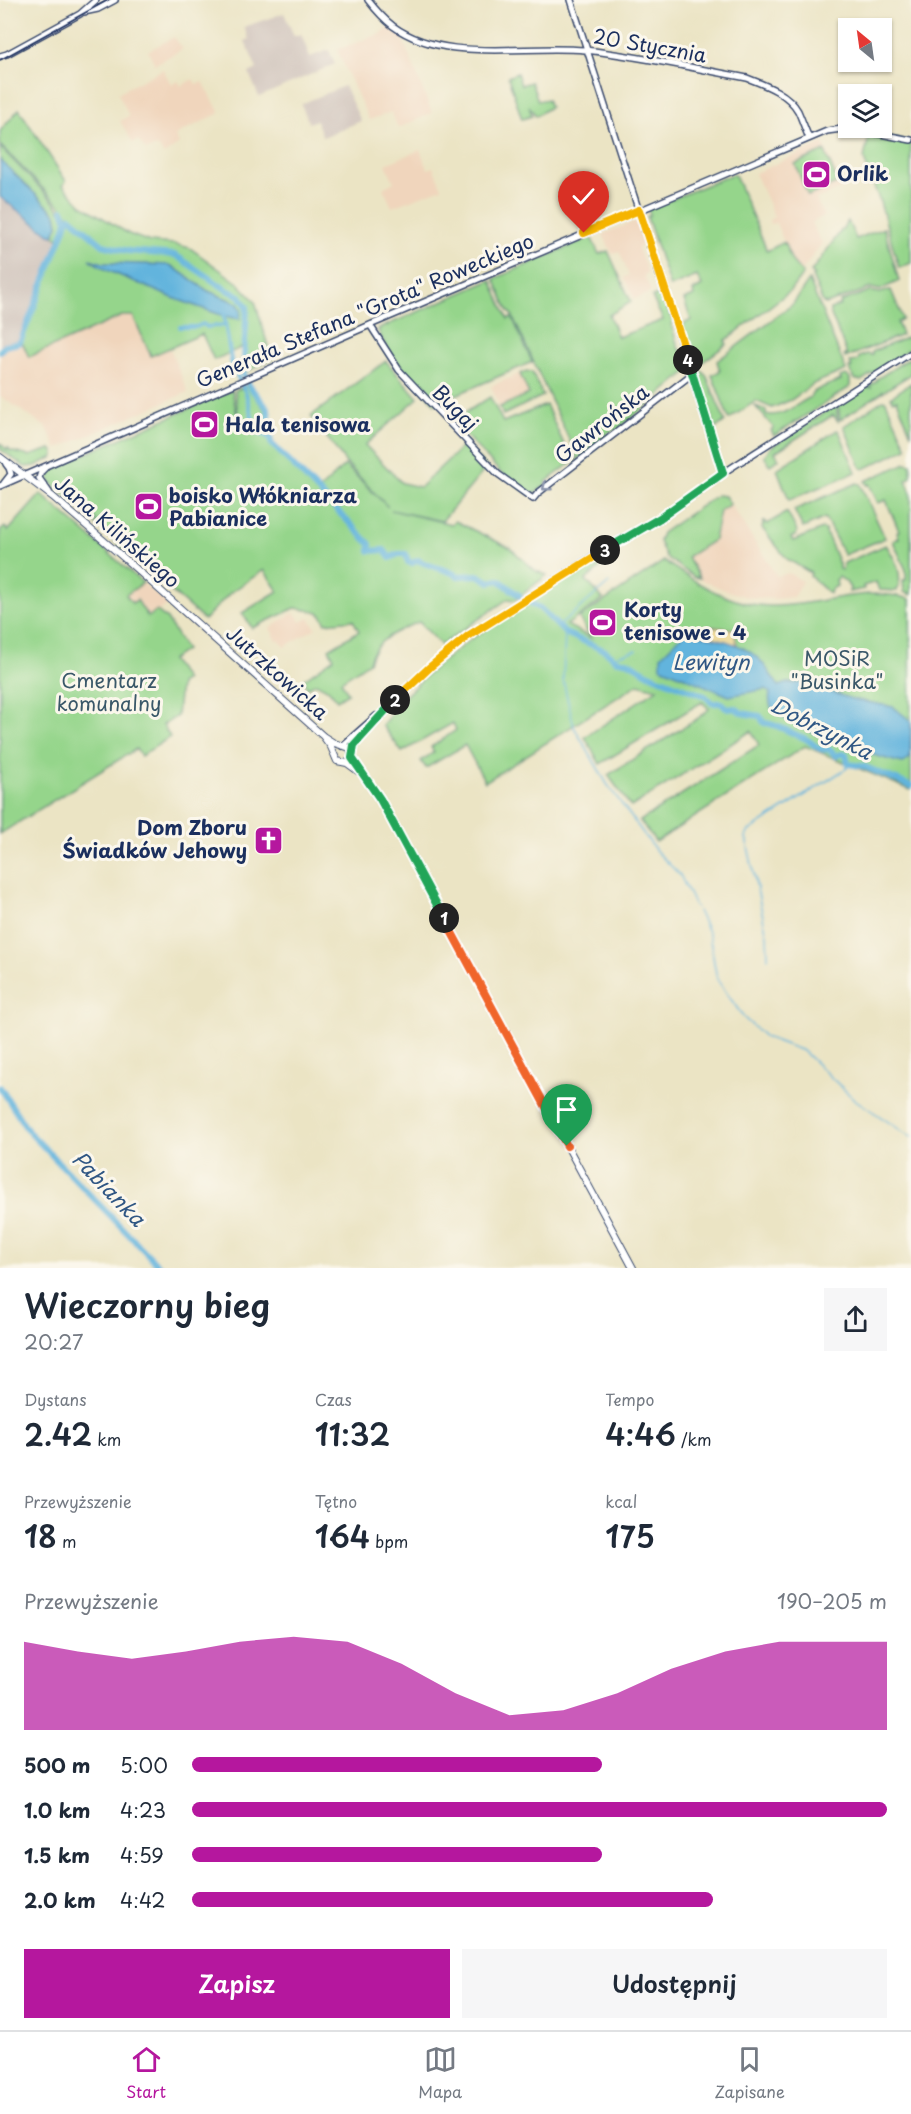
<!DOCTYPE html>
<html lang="pl">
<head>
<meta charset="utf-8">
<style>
  :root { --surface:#fff; --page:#f6f6f7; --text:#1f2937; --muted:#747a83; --line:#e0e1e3; --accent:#b5179e }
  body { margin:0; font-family:"Playpen Sans",sans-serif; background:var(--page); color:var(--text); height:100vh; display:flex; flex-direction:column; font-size:22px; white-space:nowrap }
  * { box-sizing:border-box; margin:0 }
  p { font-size:20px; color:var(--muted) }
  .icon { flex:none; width:33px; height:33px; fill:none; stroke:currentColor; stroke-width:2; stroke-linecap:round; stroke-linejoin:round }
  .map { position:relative; height:1268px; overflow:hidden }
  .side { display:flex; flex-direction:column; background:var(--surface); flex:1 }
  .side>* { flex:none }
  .needle { width:39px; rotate:331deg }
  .controls { position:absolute; left:838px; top:18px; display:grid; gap:12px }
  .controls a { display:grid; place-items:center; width:54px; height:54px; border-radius:0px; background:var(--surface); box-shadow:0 2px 4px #0004; font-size:30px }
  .pin { position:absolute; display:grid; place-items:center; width:51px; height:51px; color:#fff; margin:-62px -26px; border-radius:50% 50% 50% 0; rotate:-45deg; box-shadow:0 0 6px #0007 }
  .pin .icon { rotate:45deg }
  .km { position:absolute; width:30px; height:30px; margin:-15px; border-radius:50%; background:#222; color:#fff; font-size:16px; line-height:30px; text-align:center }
  .round { display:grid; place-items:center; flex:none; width:63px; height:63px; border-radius:0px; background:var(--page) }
  .headline { display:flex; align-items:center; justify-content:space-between; height:102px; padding:0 24px }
  h1 { font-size:33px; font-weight:600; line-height:45px }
  .stats { display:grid; grid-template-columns:repeat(3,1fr); gap:9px; height:102px; padding:6px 24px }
  .stats div { display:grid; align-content:center }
  .stats b { font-size:30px; font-weight:600 }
  .stats small { font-size:16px; font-weight:400 }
  .stats p { font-size:16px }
  .chart { height:168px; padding:12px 24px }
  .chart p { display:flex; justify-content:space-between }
  .chart svg { width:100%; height:108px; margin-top:6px; fill:var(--accent); opacity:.7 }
  .cta { display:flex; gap:12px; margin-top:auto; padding:12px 24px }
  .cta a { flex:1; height:69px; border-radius:0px; background:var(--accent); color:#fff; font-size:24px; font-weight:600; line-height:69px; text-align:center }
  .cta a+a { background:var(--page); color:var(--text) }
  ul { padding:0 24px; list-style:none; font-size:20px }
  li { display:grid; grid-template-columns:96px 72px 1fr; align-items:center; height:45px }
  li i { height:15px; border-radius:8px; background:var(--accent) }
  .tabs { display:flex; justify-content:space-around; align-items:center; height:84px; border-top:2px solid var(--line); background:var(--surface); font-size:16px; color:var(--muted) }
  .tabs a { display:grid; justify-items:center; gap:3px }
  .tabs .on { color:var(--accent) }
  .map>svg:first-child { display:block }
  .built { fill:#f0d5bc }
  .industrial { fill:#cec1b9 }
  .green { fill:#95d58b; stroke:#588274; stroke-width:1.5; fill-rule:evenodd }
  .sand { fill:#eeda9e; stroke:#84847e; stroke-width:1.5 }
  .water { fill:#62b4dd; stroke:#3e729e; stroke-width:1.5 }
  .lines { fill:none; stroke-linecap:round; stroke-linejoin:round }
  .stream { stroke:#62b4dd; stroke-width:1.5 }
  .canal { stroke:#62b4dd; stroke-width:4 }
  .river { stroke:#62b4dd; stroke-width:6 }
  .tertiary-casing { stroke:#3a4a6d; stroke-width:8 }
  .secondary-casing { stroke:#3a4a6d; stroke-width:8 }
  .tertiary { stroke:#fff; stroke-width:5 }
  .secondary { stroke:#fff; stroke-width:6 }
  .tram { stroke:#1b2f5e; stroke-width:1.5 }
  .oneway { stroke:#8d97ae }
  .split-1-casing { stroke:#fff; stroke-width:12 }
  .split-2-casing { stroke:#fff; stroke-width:12 }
  .split-3-casing { stroke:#fff; stroke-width:12 }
  .split-4-casing { stroke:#fff; stroke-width:12 }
  .split-5-casing { stroke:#fff; stroke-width:12 }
  .split-1 { stroke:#f0652b; stroke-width:8 }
  .split-2 { stroke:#22a559; stroke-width:8 }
  .split-3 { stroke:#f5b400; stroke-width:8 }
  .split-4 { stroke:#22a559; stroke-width:8 }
  .split-5 { stroke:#f5b400; stroke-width:8 }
  .labels { text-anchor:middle; stroke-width:6; stroke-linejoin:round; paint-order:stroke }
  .street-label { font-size:20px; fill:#1b2f5e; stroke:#fbf7ec }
  .poi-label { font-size:20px; font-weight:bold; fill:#1b2f5e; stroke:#fbf7ec; text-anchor:start }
  .park-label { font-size:20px; fill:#3a5869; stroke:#fbf7ec }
  .water-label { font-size:21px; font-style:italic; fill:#305784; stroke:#fbf7ec }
</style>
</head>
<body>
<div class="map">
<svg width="911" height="1268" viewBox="0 0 911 1268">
  <rect width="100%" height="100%" fill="#fbf7ec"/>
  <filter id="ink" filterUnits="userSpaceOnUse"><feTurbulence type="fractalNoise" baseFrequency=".0167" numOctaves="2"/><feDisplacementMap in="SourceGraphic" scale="12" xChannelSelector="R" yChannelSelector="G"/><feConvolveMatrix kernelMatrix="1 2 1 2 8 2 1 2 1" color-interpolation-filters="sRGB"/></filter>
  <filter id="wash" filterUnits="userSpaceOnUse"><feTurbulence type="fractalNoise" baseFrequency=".008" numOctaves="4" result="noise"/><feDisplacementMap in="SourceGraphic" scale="24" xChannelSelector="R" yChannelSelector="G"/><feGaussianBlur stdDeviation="1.35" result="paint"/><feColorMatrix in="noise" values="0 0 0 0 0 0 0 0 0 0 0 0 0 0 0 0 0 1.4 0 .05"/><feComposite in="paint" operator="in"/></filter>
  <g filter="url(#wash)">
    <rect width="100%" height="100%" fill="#ebe4c4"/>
    <!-- built -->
    <path class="built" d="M389,28L401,35L432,113L398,128L391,112L369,120L337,50L382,33Z
      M174,37L183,49L155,64L148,51Z
      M163,69L171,84L178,81L181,86L193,79L196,84L203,82L220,113L175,135L179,144L164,155L158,146L146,150L138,140L133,143L120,121L129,116L118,93Z
      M823,143L843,188L816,199L824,216L811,223L822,243L801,272L792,261L776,223L770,224L769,220L774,217L755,173Z
      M420,150L428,169L433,167L442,188L392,207L383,188L394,182L386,164Z
      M636,221L645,243L638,248L648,273L644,275L651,292L635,299L624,278L629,275L619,251L612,254L603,234Z
      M121,316H133L151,356L170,349L188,392L57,449L47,428L0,396V351L5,346L21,340L29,357Z
      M526,371L532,372L543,396L503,415L491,386Z
      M717,495L725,496L777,576L789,573L802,581L793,597L774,599L748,597L730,592L694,577L666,557L659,541L662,533Z
      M143,583L168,605L148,617L137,600L132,604L126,595Z
      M293,613L297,616L301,622L309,618L316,628L284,647L279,640L277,641L270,628Z"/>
    <!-- industrial -->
    <path class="industrial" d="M284,13L294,36L301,34L310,57L329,50L335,64L259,97L249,73L257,69L245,41L249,39L244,27Z
      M344,86L361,121L323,137L316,120L309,123L301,104Z
      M0,197L49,234L54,235L60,240L21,340L19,343L5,346L0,351Z"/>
    <!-- green -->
    <path class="green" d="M517,73L521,85L531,82L538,101L547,99L550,107L536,116L529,106L532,116L522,119L508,77Z
      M19,109L66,181L63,185L82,205L129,234L150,242L174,244L190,248L238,283L255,301L272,360L245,372V346L214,360L202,334L151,356L133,316H122L29,357L21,340L60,240L54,235L58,225L56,214L0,160V147L52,200L63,214L64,212L79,225L0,145V131ZM92,260L103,263L170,265L208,291L237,303L224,316L172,297Z
      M872,135L911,142V263L899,268L880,202L866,165L864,158L869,136Z
      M825,151L838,183L808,196L795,164Z
      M733,174L736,177L767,251L784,242L792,261L803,274L790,291L725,341L727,344L696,367L682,325L691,320L684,300L694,296L693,291L702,286L697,276L670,287L647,217L650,215L648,209Z
      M848,221L856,239L884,228L899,281L880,290L871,288L826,304L823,303L812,276L814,275L811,272Z
      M591,237L599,254L608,251L631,302L609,315L618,337L663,320L652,297L663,294L673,323L671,324L679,350H682L688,371L616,431L614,429L601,439L602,441L575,462L577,457L512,315L508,310L494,279Z
      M491,280L508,319L512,317L532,362L435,404C418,385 384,353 378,329Z
      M809,280L846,370L815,383L791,400L772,408L756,401L729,419L712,375L720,371L717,361L793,304Z
      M891,290L903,319L897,322L902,335L845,358L844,355L847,354L830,312V309L841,305L840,302L870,291L880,293Z
      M911,336V348L861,381L854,379L849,368L852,367L850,362L858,361L859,357L867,354L872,355V352L876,350Z
      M911,357V374L883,392L882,390V392L840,420L838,404L865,387L872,388L869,386L876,382L877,379Z
      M386,361L418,398L365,445L402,483L420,487L465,444L487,467L442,521L391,510L451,524L455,521L510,548L536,571L547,575L515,600L508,599L441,645L419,622C399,630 375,639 369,662L341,681L348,693L337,700L329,690L316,683L307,688L303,680L334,658L329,649L359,631L353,620L326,623L319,612L295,608L252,628L242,613L278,591L264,570L230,593L204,620L95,524L97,521L50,482L48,476L45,475L49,470L57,466L232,390L240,431L235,390L247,386L266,411L269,443L317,492L345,465L388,507L346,463L311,416Z
      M526,371L532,372L543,396L503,415L500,407L529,394L520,374Z
      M702,371L706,375L725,421L715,429L698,375Z
      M846,375L850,378V387L774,436L771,430L774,428L755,406L766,410V414C781,419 798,403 811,397V394C823,385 828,386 841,380L840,377Z
      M911,383V434L897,400L893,401L891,397Z
      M490,397L503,422L546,405L572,462L546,482L547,484L535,493L529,494L500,472L452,421Z
      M883,400L886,401L907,448L864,469L861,468L844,426Z
      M836,405L838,421L833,415L775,452L779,459L770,465L764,456L771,447Z
      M837,430L839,431L856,472L789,500L777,469Z
      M0,443L7,450L8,448L10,451L29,456L51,449L54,453V457L35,466L25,467L0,449Z
      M906,463L911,464V477L906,480L911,493V595L904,592L903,580H906V570L893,541L899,538L897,532L899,531L886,500L878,503L869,484L867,485L865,481Z
      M857,483L860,484L885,538L844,555L825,518L803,528L794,510Z
      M41,494L143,583L126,595L132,603L137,600L148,617L157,611L167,619L186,650L171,660L186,680L180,684L177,716L163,725L170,737L141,756L136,749L0,834V531L5,527L8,531Z
      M717,495L725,496L730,504L720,511L714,540L687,557L700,578L694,577L666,557L659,541L662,533Z
      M787,512L797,531L796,535L791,538L793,541L822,529L825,530L839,564V569L842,570L844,563L886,545C895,558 904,576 897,591L879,590L876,582L863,586L864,589L849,592L850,588L846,582L839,577L836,580L837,586L831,589L830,594L810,576L811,573L787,559L762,528L764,521L767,524Z
      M664,561C690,578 715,596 746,603C800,616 856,582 910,599L911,790L805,746L656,842L640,821L759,745L751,731L631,807L608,775L697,719L709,709L702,702L600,764L585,737L657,689L638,684L485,782L465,745L426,768L421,761L434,752L431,747L456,730L453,723L402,752L382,725L399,705L398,703L434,668L471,639L584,567L598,566L600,568L586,580L603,599L567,625L591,638L579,618Z"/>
    <!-- sand -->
    <path class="sand" d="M704,626L734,629L737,646L703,635L684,633V629L703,631Z"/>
    <!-- water -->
    <path class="water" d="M0,160L56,214L58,225L54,235L49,234L0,197Z
      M89,259L103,263L170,265L208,291L237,303L241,309L240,319L224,316L173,298L107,270Z
      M684,633C707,635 742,642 759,659C767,667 772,678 779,686L788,683H803L852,699L893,707L911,721L910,758L903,763C879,758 782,726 771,707C769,702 769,698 770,693L766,689L729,696L661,667V656Z"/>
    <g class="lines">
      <!-- stream -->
      <path class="stream" d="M559,626L609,583
        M565,633L563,680L574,727L607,784L657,852L680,875L694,904
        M612,657L636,650
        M695,906L696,907
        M698,911L709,934L717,979L744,1018L765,1037L803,1051L854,1099L911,1137
        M768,958L767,936L746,837L749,831L847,768L848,764"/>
      <!-- canal -->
      <path class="canal" d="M224,316L232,366L246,393L256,432L270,438
        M180,327H196L203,324L207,327L225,325"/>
      <!-- river -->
      <path class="river" d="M70,217L103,245L128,251L175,255L227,290L240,296L247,307L243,372L250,387L268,409L271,443L370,544V551L384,550L390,558L398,554H406L408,562L412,563L418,560C431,568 446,568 458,576L478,575L490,582L499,580L520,596
        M0,351L5,346L19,343L21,340L64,231L67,221L63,210
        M529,602L541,609L565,633L606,651L617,661H627L651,675L705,696L712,703H721L728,709L735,708L742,713L760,716L764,723C775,723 793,734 804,738C814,742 816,752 829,749L836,756L841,754H846L848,764L863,766L911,786
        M0,1087L28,1131
        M31,1134L161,1268"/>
    </g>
  </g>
  <g filter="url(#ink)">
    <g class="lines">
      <defs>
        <path id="tertiary" d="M368,0C375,9 384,19 393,26C445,64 525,44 585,50C639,56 693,68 747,78C765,85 788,93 798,111C802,120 805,129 809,138
          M571,0L723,473
          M84,12L98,9L115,0
          M0,56L7,54L80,14L96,0
          M370,325L399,370L498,474L533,499L538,493L692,374
          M45,468L41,472L39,478L49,492
          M4,483L11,474L9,468L6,464
          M0,486L370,325L827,131L849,128L911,140
          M342,746L376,716
          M352,752L354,744L413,682L468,636L593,556L660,518L723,473L911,353"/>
        <path id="secondary" d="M0,457L53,497L124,558L323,736L331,747L337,761L347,763L358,771
          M323,736L334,743L350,748L355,764L380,799L633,1268"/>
      </defs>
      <!-- tertiary casing -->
      <use href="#tertiary" class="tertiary-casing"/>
      <!-- secondary casing -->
      <use href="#secondary" class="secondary-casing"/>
      <!-- tertiary -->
      <use href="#tertiary" class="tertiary"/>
      <!-- secondary -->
      <use href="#secondary" class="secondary"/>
      <!-- tram -->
      <path class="tram" d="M0,60L108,0"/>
    </g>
    <!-- one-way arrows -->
    <defs><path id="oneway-chevron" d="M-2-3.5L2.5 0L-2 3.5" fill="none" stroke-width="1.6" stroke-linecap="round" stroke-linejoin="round" transform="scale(1.5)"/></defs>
    <use class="oneway" href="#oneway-chevron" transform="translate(546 487) rotate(142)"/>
  </g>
  <g class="lines" filter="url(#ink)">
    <defs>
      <path id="split-1" d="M444,918L567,1146"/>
      <path id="split-2" d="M395,700L354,745L352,758L380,799L444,918"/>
      <path id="split-3" d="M395,700L430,667L468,636L605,550"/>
      <path id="split-4" d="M605,550L660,518L723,473L688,360"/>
      <path id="split-5" d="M584,233L639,210L688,360"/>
    </defs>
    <!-- split-1 casing -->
    <use href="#split-1" class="split-1-casing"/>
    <!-- split-2 casing -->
    <use href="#split-2" class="split-2-casing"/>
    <!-- split-3 casing -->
    <use href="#split-3" class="split-3-casing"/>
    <!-- split-4 casing -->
    <use href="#split-4" class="split-4-casing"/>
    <!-- split-5 casing -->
    <use href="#split-5" class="split-5-casing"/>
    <!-- split-1 -->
    <use href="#split-1" class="split-1"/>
    <!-- split-2 -->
    <use href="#split-2" class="split-2"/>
    <!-- split-3 -->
    <use href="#split-3" class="split-3"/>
    <!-- split-4 -->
    <use href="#split-4" class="split-4"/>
    <!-- split-5 -->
    <use href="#split-5" class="split-5"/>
  </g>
  <!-- icons -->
  <defs>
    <symbol id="stadium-square" viewBox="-11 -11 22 22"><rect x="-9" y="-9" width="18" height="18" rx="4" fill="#b5179e" stroke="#fbf7ec"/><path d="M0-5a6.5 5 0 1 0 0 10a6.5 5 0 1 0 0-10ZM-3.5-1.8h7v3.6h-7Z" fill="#fff"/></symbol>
    <symbol id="church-square" viewBox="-11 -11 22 22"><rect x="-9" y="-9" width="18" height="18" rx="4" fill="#b5179e" stroke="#fbf7ec"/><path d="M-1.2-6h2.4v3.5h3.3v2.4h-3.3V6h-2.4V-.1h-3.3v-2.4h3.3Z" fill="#fff"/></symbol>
  </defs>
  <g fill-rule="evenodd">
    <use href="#stadium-square" x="800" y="158" width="33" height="33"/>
    <use href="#stadium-square" x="188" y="408" width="33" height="33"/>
    <use href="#stadium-square" x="132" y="490" width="33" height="33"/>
    <use href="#stadium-square" x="586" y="606" width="33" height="33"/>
    <use href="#church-square" x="252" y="824" width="33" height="33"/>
  </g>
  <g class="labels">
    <!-- street labels -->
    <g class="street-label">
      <text transform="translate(650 46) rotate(10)" y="7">20 Stycznia</text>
      <text transform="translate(365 311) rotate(-23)" y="7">Generała Stefana "Grota" Roweckiego</text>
      <text transform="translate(455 408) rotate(46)" y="7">Bugaj</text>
      <text transform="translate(602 424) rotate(-38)" y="7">Gawrońska</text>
      <text transform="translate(117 532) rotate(41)" y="7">Jana Kilińskiego</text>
      <text transform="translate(277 673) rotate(42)" y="7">Jutrzkowicka</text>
    </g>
    <!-- poi labels -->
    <g class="poi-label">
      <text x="837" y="181">Orlik</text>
      <text x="225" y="432">Hala tenisowa</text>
      <text x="169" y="503">boisko Włókniarza<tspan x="169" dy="23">Pabianice</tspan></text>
      <text x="624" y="617">Korty<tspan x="624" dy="23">tenisowe - 4</tspan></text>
      <text x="247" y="835" text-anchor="end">Dom Zboru<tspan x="247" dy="23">Świadków Jehowy</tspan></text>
    </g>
    <!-- park labels -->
    <g class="park-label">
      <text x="837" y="666">MOSiR<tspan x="837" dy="23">"Businka"</tspan></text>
      <text x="109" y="688">Cmentarz<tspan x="109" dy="23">komunalny</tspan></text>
    </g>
    <!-- water labels -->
    <g class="water-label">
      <text x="711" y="670">Lewityn</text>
      <text transform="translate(821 729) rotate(27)" y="7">Dobrzynka</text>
      <text transform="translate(108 1189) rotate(46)" y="7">Pabianka</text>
    </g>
  </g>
</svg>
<div class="controls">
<a><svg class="needle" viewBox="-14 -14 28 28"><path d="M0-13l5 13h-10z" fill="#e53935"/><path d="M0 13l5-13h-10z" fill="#747a83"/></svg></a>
<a><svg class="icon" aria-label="layers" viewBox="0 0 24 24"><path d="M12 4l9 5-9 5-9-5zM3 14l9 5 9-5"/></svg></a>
</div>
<div class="pin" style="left:567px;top:1146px;background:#1e9e55"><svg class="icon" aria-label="arrive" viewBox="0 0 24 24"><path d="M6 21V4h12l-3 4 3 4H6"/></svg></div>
<div class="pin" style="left:584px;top:233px;background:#d93025"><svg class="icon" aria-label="check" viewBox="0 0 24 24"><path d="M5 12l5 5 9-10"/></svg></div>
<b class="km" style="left:444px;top:918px">1</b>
<b class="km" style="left:395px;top:700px">2</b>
<b class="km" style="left:605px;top:550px">3</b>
<b class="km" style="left:688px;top:360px">4</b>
</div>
<section class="side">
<div class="headline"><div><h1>Wieczorny bieg</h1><p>20:27</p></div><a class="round"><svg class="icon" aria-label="share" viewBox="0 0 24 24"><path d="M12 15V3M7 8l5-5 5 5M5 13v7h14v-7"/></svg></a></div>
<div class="stats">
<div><p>Dystans</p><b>2.42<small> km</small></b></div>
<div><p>Czas</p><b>11:32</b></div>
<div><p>Tempo</p><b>4:46<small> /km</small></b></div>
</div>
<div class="stats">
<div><p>Przewyższenie</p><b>18<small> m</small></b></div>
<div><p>Tętno</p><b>164<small> bpm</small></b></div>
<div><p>kcal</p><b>175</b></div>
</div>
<div class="chart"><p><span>Przewyższenie</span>190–205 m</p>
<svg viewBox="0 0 160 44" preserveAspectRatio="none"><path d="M0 44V8L10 12L20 15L30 12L40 8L50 6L60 8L70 17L80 29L90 38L100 36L110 29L120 19L130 12L140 8L150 8L160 8V44z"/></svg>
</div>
<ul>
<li><b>500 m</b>5:00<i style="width:59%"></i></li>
<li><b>1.0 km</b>4:23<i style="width:100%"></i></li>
<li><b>1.5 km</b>4:59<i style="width:59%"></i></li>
<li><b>2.0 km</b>4:42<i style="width:75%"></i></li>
</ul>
<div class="cta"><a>Zapisz</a><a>Udostępnij</a></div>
</section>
<nav class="tabs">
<a class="on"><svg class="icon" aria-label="home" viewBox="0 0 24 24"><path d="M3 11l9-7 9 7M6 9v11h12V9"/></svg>Start</a>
<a><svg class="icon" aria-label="map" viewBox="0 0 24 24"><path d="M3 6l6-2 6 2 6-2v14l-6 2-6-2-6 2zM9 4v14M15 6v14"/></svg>Mapa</a>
<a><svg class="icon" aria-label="saved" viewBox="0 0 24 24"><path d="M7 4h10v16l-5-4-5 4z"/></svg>Zapisane</a>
</nav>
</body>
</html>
